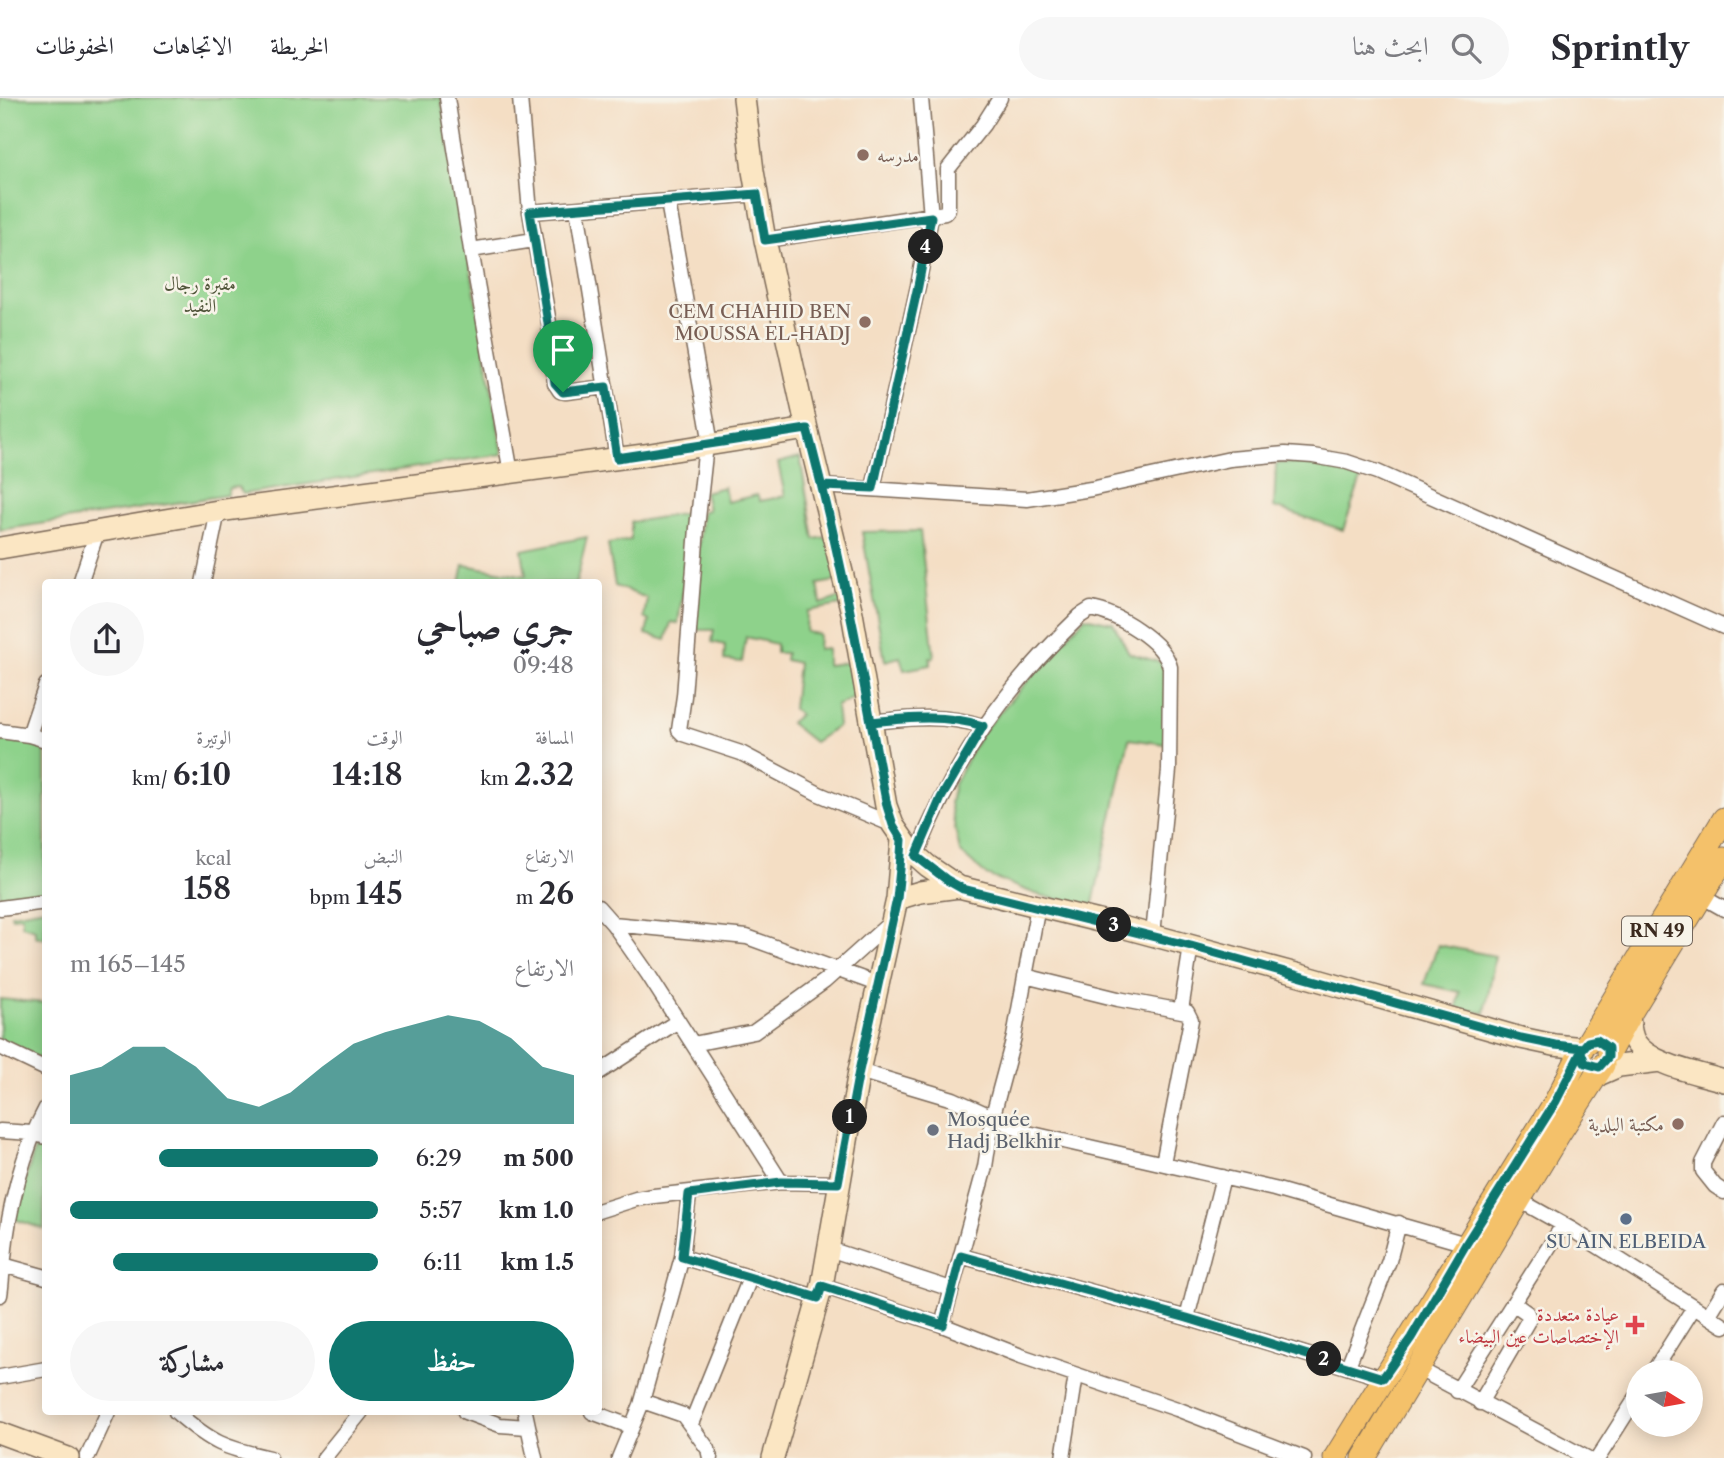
<!DOCTYPE html>
<html lang="ar">
<head>
<meta charset="utf-8">
<style>
  :root { --surface:#fff; --page:#f7f7f7; --text:#2b2b33; --muted:#7c7c81; --line:#e1e1e2; --accent:#0f766e }
  body { margin:0; font-family:"Libre Caslon Text",Amiri,serif; background:var(--page); color:var(--text); direction:rtl; height:100vh; display:flex; flex-direction:column; font-size:26px; white-space:nowrap }
  * { box-sizing:border-box; margin:0 }
  p { font-size:23px; color:var(--muted) }
  .icon { flex:none; width:38px; height:38px; fill:none; stroke:currentColor; stroke-width:2; stroke-linecap:round; stroke-linejoin:round }
  .map { position:relative; flex:1; overflow:hidden; direction:ltr }
  .sheet { position:absolute; left:42px; top:481px; width:560px; height:836px; display:flex; flex-direction:column; background:var(--surface); border-radius:7px; box-shadow:0 4px 18px #0003; direction:rtl }
  .sheet>* { flex:none }
  .needle { width:46px; rotate:101deg }
  .tools { position:absolute; left:1626px; top:1262px; display:grid; gap:14px }
  .tools a { display:grid; place-items:center; width:77px; height:77px; border-radius:50%; background:var(--surface); box-shadow:0 4px 18px #0003; font-size:35px }
  .pin { position:absolute; display:grid; place-items:center; width:60px; height:60px; color:#fff; margin:-72px -30px; border-radius:50% 50% 50% 0; rotate:-45deg; box-shadow:0 0 7px #0007 }
  .pin .icon { rotate:45deg }
  .km { position:absolute; width:35px; height:35px; margin:-18px; border-radius:50%; background:#222; color:#fff; font-size:19px; line-height:35px; text-align:center }
  .round { display:grid; place-items:center; flex:none; width:74px; height:74px; border-radius:37px; background:var(--page) }
  .head { display:flex; align-items:center; justify-content:space-between; height:119px; padding:0 28px }
  h1 { font-size:38px; font-weight:600; line-height:52px }
  .stats { display:grid; grid-template-columns:repeat(3,1fr); gap:10px; height:119px; padding:7px 28px }
  .stats div { display:grid; align-content:center }
  .stats b { font-size:30px; font-weight:600 }
  .stats small { font-size:19px; font-weight:400 }
  .stats p { font-size:19px }
  .chart { height:196px; padding:14px 28px }
  .chart p { display:flex; justify-content:space-between }
  .chart svg { width:100%; height:126px; margin-top:7px; fill:var(--accent); opacity:.7 }
  .cta { display:flex; gap:14px; margin-top:auto; padding:14px 28px }
  .cta a { flex:1; height:80px; border-radius:42px; background:var(--accent); color:#fff; font-size:28px; font-weight:600; line-height:80px; text-align:center }
  .cta a+a { background:var(--page); color:var(--text) }
  ul { padding:0 28px; list-style:none; font-size:23px }
  li { display:grid; grid-template-columns:112px 84px 1fr; align-items:center; height:52px }
  li i { height:18px; border-radius:9px; background:var(--accent) }
  header { display:flex; align-items:center; gap:42px; box-sizing:border-box; height:98px; padding:0 35px; background:var(--surface); border-bottom:2px solid var(--line) }
  header strong { font-size:33px }
  nav { display:flex; gap:38px; margin-inline-start:auto; font-size:24px }
  .search { width:490px; height:63px; background:var(--page); display:flex; align-items:center; gap:18px; box-sizing:border-box; padding:0 24px; border-radius:38px; color:var(--muted); font-size:26px }
  .map>svg:first-child { display:block }
  .green { fill:#8ed28b; stroke:#647e54; stroke-width:2 }
  .lines { fill:none; stroke-linecap:round; stroke-linejoin:round }
  .street-casing { stroke:#7c6958; stroke-width:17 }
  .secondary-casing { stroke:#7c6958; stroke-width:24 }
  .primary-casing { stroke:#7c6958; stroke-width:25 }
  .street { stroke:#fff; stroke-width:14 }
  .secondary { stroke:#fbe6c3; stroke-width:21 }
  .primary { stroke:#f4c16a; stroke-width:23 }
  .route-casing { stroke:#fff; stroke-width:14 }
  .route { stroke:#0f766e; stroke-width:9 }
  .education-dot { fill:#8d6e63; stroke:#f7f3e8; stroke-width:2.5 }
  .worship-dot { fill:#6b7280; stroke:#f7f3e8; stroke-width:2.5 }
  .service-dot { fill:#5c6f8a; stroke:#f7f3e8; stroke-width:2.5 }
  .health-dot { fill:#e0444e; stroke:#f7f3e8; stroke-width:2.5 }
  .labels { text-anchor:middle; stroke-width:5; stroke-linejoin:round; paint-order:stroke }
  .shield { fill:#f7f3e8; stroke:#73665b; stroke-width:2 }
  .shield-label { font-size:18px; font-weight:bold; fill:#3b2a1e }
  .education-label { font-size:19px; fill:#785e54; stroke:#f7f3e8; text-anchor:end }
  .park-label { font-size:19px; fill:#505439; stroke:#f7f3e8 }
  .worship-label { font-size:19px; fill:#5b616d; stroke:#f7f3e8; text-anchor:start }
  .service-label { font-size:19px; fill:#4e5e75; stroke:#f7f3e8 }
  .health-label { font-size:19px; fill:#be3a42; stroke:#f7f3e8; text-anchor:end }
</style>
</head>
<body>
<header>
<strong>Sprintly</strong>
<div class="search"><svg class="icon" aria-label="search" viewBox="0 0 24 24"><circle cx="10" cy="10" r="6"/><path d="M15 15l6 6"/></svg>ابحث هنا</div>
<nav><a>الخريطة</a><a>الاتجاهات</a><a>المحفوظات</a></nav>
</header>
<div class="map">
<svg width="1724" height="1360" viewBox="0 0 1724 1360">
  <rect width="100%" height="100%" fill="#f7f3e8"/>
  <filter id="ink" filterUnits="userSpaceOnUse"><feTurbulence type="fractalNoise" baseFrequency=".0143" numOctaves="2"/><feDisplacementMap in="SourceGraphic" scale="14" xChannelSelector="R" yChannelSelector="G"/><feConvolveMatrix kernelMatrix="1 2 1 2 8 2 1 2 1" color-interpolation-filters="sRGB"/></filter>
  <filter id="wash" filterUnits="userSpaceOnUse"><feTurbulence type="fractalNoise" baseFrequency=".00686" numOctaves="4" result="noise"/><feDisplacementMap in="SourceGraphic" scale="28" xChannelSelector="R" yChannelSelector="G"/><feGaussianBlur stdDeviation="1.57" result="paint"/><feColorMatrix in="noise" values="0 0 0 0 0 0 0 0 0 0 0 0 0 0 0 0 0 1.4 0 .05"/><feComposite in="paint" operator="in"/></filter>
  <g filter="url(#wash)">
    <rect width="100%" height="100%" fill="#f4dec4"/>
    <!-- green -->
    <path class="green" d="M0,0H441L503,356L243,396L238,389L229,390L227,397L0,432Z
      M800,359L814,441L833,438L841,482L818,486L821,506L844,498L846,506L807,513L806,534L819,536L818,551L827,550V567L851,564L859,598L836,608L838,628L814,644L790,625L799,617L793,611L798,565L785,562L786,555H776V546L746,539L742,564L724,562L725,547L712,544L714,532H691L702,413L708,412L704,394L724,389L727,404L757,397L760,403L785,398L778,365Z
      M1280,365C1298,365 1355,363 1361,381L1343,432L1274,409L1276,367Z
      M695,414L678,525L671,524L666,542L646,536L649,523L644,520L647,500L615,488L608,446L631,442V424Z
      M920,433L934,559L930,560L931,567L904,572L900,559L885,563L862,434Z
      M587,439L576,485H460L464,467L526,478L522,452Z
      M1085,519L1113,525L1129,555L1166,566V646L1129,641L1092,810L1036,796L986,777L960,754L950,705L954,686L981,635Z
      M0,643H22L45,650V795L0,802Z
      M45,810V841L35,838V831L22,827V818L12,819L11,816Z
      M1438,847L1495,858L1485,915L1457,910L1460,894L1424,886Z
      M0,901L45,905V963L0,943Z
      M38,1040L45,1043L44,1131L14,1121Z"/>
  </g>
  <g filter="url(#ink)">
    <g class="lines">
      <defs>
        <path id="street" d="M447,0L471,152L511,375
          M520,0L530,114L549,225L555,285L560,293L566,294L606,289
          M668,104L711,346
          M577,111L617,360
          M530,114L757,96
          M765,142L945,115L948,111V71L983,27L1000,0
          M471,152L534,142
          M706,347L697,430L684,598L679,632L683,636L741,655L819,696L893,727
          M822,388L1027,401L1091,391L1230,361L1285,356L1313,358L1347,364L1377,374L1724,529
          M873,390L918,188L931,119L921,0
          M80,485L97,434
          M203,485L218,413
          M871,624C909,620 946,616 983,628
          M0,633L29,637L46,642
          M29,637L46,587
          M916,758C955,661 1005,590 1080,518L1091,511C1116,515 1164,543 1170,569L1169,672L1153,837
          M1701,798L1724,811
          M598,809L613,826L648,876L781,1084
          M0,810L46,804
          M613,826L747,839L877,886
          M1025,878L1118,901L1187,914L1191,922L1163,1065
          M1181,912L1191,848
          M693,946L754,934L825,883L891,824
          M0,949L46,971
          M859,973L953,1001L1028,1035L1274,1091L1466,1146
          M598,975L678,923
          M1724,1024L1703,1065V1073L1715,1088L1724,1094
          M0,1033L32,1035L46,1039
          M689,1096L682,1159L819,1200
          M1519,1102L1571,1131L1724,1228
          M598,1113L636,1101L654,1098L781,1084L838,1085
          M829,1151L951,1191
          M961,1158L1187,1220L1383,1280
          M3,1167L46,1179
          M822,1188L942,1227L1021,1258L1177,1311L1304,1360
          M0,1197C2,1185 2,1172 4,1160C8,1112 23,1052 46,1010
          M1708,1218L1724,1192
          M1187,1220L1223,1079
          M942,1227L985,1069L993,1017L1014,939L1038,808
          M1348,1268L1389,1163L1399,1125
          M1417,1270L1587,1360
          M1653,1274L1694,1209
          M0,1279L46,1271
          M1457,1293L1563,1127
          M642,1303L683,1317L708,1351L710,1360
          M1480,1305L1529,1221L1527,1215L1513,1205
          M176,1314C212,1345 224,1350 270,1360
          M465,1314L500,1327L527,1329
          M525,1314L535,1360
          M592,1314L632,1329
          M691,1326L750,1180
          M87,1360L108,1314
          M324,1360L361,1314
          M619,1360L641,1307L682,1159
          M1063,1360L1076,1277
          M1598,1360L1638,1297"/>
        <path id="secondary" d="M744,0L753,73L765,142L807,331L852,515L886,708L893,727L912,754L928,768L959,789L1107,825L1300,877L1521,940L1554,947L1583,950
          M0,450L218,413L644,357L807,331
          M897,801L920,794L959,789
          M1629,917C1630,926 1630,936 1635,944C1650,967 1698,975 1724,983
          M1594,979L1619,968L1660,963
          M0,1335L68,1360
          M773,1360L822,1188L859,973L897,801L902,742"/>
        <path id="primary" d="M1588,944L1724,721
          M1609,954L1629,917L1724,761
          M1335,1360L1556,1003L1581,954
          M1364,1360L1558,1037L1603,967"/>
      </defs>
      <!-- street casing -->
      <use href="#street" class="street-casing"/>
      <!-- secondary casing -->
      <use href="#secondary" class="secondary-casing"/>
      <!-- primary casing -->
      <use href="#primary" class="primary-casing"/>
      <!-- street -->
      <use href="#street" class="street"/>
      <!-- secondary -->
      <use href="#secondary" class="secondary"/>
      <!-- primary -->
      <use href="#primary" class="primary"/>
    </g>
  </g>
  <g class="lines" filter="url(#ink)">
    <defs>
      <path id="route" d="M563,294L606,289L617,360L807,331C833,428 853,525 871,624L887,708L893,727L902,742L900,771L897,801L859,973L838,1085L781,1084L689,1096L682,1159L818,1200L822,1188L943,1227L961,1158L1187,1220L1383,1280L1411,1240L1466,1146L1556,1003L1581,954L1585,965L1599,969L1608,959V950L1597,942L1588,944L1583,950L1555,947L1521,940L1191,848L963,791L947,782L916,758L941,700L983,628C946,616 909,620 871,624C857,545 841,466 822,388L873,390L918,188L931,119L765,142L757,96L530,114L548,225L555,285L563,294"/>
    </defs>
    <!-- route casing -->
    <use href="#route" class="route-casing"/>
    <!-- route -->
    <use href="#route" class="route"/>
  </g>
  <!-- markers -->
  <g class="education-dot">
    <circle cx="863" cy="57" r="7"/>
    <circle cx="865" cy="224" r="7"/>
    <circle cx="1678" cy="1026" r="7"/>
  </g>
  <circle class="worship-dot" cx="933" cy="1032" r="7"/>
  <circle class="service-dot" cx="1626" cy="1121" r="7"/>
  <path class="health-dot" d="M1631.5 1216.5h7v7h7v7h-7v7h-7v-7h-7v-7h7z"/>
  <g class="labels">
    <!-- shield labels -->
    <rect class="shield" x="1622" y="818.5" width="70" height="29" rx="5"/>
    <g class="shield-label">
      <text x="1657" y="839">RN 49</text>
    </g>
    <!-- education labels -->
    <g class="education-label">
      <text x="877" y="64" text-anchor="start">مدرسه</text>
      <text x="851" y="220">CEM CHAHID BEN<tspan x="851" dy="22">MOUSSA EL-HADJ</tspan></text>
      <text x="1664" y="1033">مكتبة البلدية</text>
    </g>
    <!-- park labels -->
    <g class="park-label">
      <text x="200" y="192">مقبرة رجال<tspan x="200" dy="22">النفيد</tspan></text>
    </g>
    <!-- worship labels -->
    <g class="worship-label">
      <text x="947" y="1028">Mosquée<tspan x="947" dy="22">Hadj Belkhir</tspan></text>
    </g>
    <!-- service labels -->
    <g class="service-label">
      <text x="1626" y="1150">SU AIN ELBEIDA</text>
    </g>
    <!-- health labels -->
    <g class="health-label">
      <text x="1619" y="1223">عيادة متعددة<tspan x="1619" dy="22">الإختصاصات عين البيضاء</tspan></text>
    </g>
  </g>
</svg>
<div class="tools">
<a><svg class="needle" viewBox="-14 -14 28 28"><path d="M0-13l5 13h-10z" fill="#e53935"/><path d="M0 13l5-13h-10z" fill="#7c7c81"/></svg></a>
</div>
<div class="pin" style="left:563px;top:294px;background:#1e9e55"><svg class="icon" aria-label="arrive" viewBox="0 0 24 24"><path d="M6 21V4h12l-3 4 3 4H6"/></svg></div>
<b class="km" style="left:850px;top:1019px">1</b>
<b class="km" style="left:1324px;top:1261px">2</b>
<b class="km" style="left:1114px;top:827px">3</b>
<b class="km" style="left:926px;top:149px">4</b>
<section class="sheet">
<div class="head"><div><h1>جري صباحي</h1><p>09:48</p></div><a class="round"><svg class="icon" aria-label="share" viewBox="0 0 24 24"><path d="M12 15V3M7 8l5-5 5 5M5 13v7h14v-7"/></svg></a></div>
<div class="stats">
<div><p>المسافة</p><b>2.32<small> km</small></b></div>
<div><p>الوقت</p><b>14:18</b></div>
<div><p>الوتيرة</p><b>6:10<small> /km</small></b></div>
</div>
<div class="stats">
<div><p>الارتفاع</p><b>26<small> m</small></b></div>
<div><p>النبض</p><b>145<small> bpm</small></b></div>
<div><p>kcal</p><b>158</b></div>
</div>
<div class="chart"><p><span>الارتفاع</span>145–165 m</p>
<svg viewBox="0 0 160 44" preserveAspectRatio="none"><path d="M0 44V27L10 24L20 17L30 17L40 24L50 35L60 38L70 33L80 24L90 16L100 12L110 9L120 6L130 8L140 14L150 24L160 27V44z"/></svg>
</div>
<ul>
<li><b>500 m</b>6:29<i style="width:71%"></i></li>
<li><b>1.0 km</b>5:57<i style="width:100%"></i></li>
<li><b>1.5 km</b>6:11<i style="width:86%"></i></li>
</ul>
<div class="cta"><a>حفظ</a><a>مشاركة</a></div>
</section>
</div>
</body>
</html>
